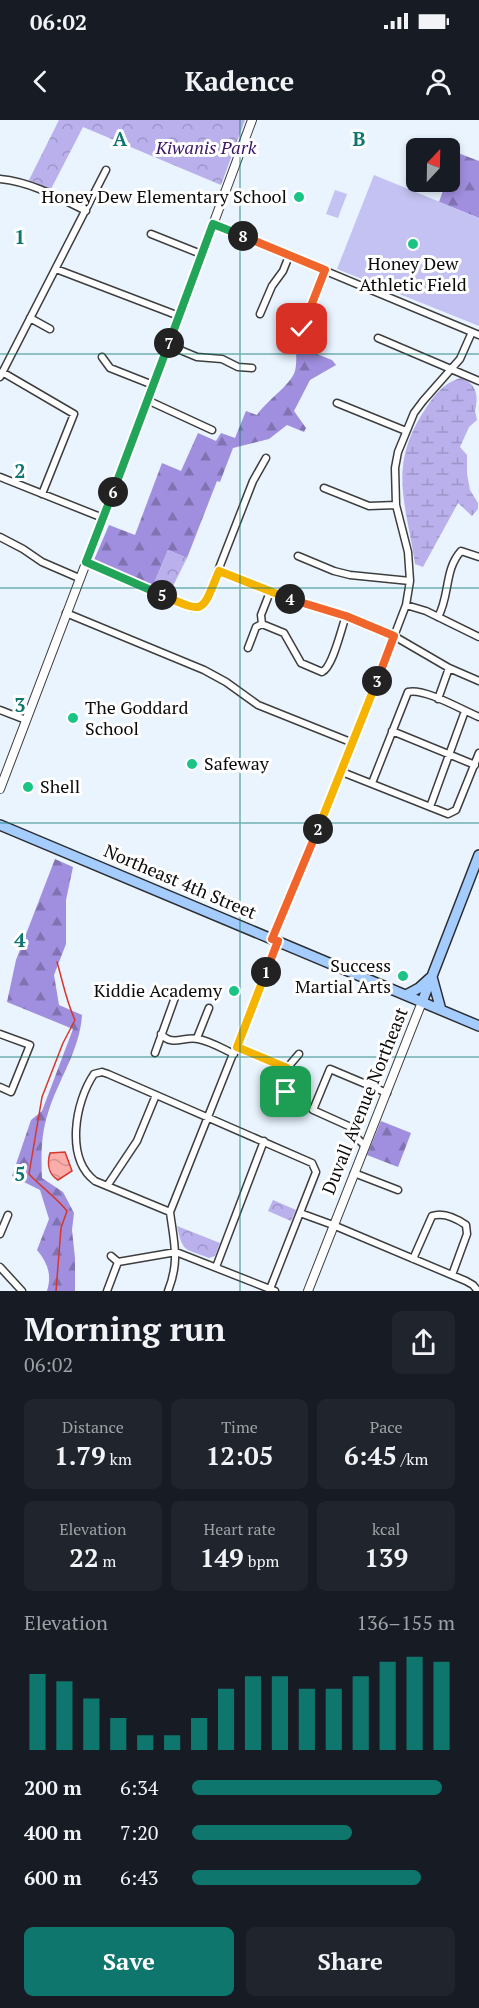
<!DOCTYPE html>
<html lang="en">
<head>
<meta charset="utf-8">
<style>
  :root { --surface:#171b24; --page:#20242c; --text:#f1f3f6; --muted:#9ea1a6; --accent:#0f766e }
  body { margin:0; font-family:"PT Serif",serif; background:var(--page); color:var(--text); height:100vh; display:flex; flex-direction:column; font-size:22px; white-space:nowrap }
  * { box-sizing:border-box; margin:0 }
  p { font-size:20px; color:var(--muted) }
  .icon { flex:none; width:33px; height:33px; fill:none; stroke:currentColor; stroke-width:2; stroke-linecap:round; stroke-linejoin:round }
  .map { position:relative; height:1171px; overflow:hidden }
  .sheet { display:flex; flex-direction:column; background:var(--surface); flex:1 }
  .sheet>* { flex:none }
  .needle { width:39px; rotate:22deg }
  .fabs { position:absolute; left:406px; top:18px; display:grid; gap:12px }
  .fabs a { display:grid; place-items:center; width:54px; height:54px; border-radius:9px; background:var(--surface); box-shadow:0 3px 9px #0003; font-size:30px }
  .pin { position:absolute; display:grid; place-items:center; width:51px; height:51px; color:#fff; margin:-26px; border-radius:12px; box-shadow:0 3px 9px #0006 }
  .km { position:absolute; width:30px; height:30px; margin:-15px; border-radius:50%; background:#222; color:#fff; font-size:16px; line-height:30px; text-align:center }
  .round { display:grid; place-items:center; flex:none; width:63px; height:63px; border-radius:9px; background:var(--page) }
  .headline { display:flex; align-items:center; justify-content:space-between; height:102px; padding:0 24px }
  h1 { font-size:33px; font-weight:600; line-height:45px }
  .stats { display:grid; grid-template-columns:repeat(3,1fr); gap:9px; height:102px; padding:6px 24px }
  .stats div { display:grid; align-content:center; border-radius:9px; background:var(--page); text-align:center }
  .stats b { font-size:26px; font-weight:600 }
  .stats small { font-size:16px; font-weight:400 }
  .stats p { font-size:16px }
  .chart { height:168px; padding:12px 24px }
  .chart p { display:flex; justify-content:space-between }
  .chart svg { width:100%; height:108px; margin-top:6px; stroke:var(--accent); stroke-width:6 }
  .action { display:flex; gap:12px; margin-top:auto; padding:12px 24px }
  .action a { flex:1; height:69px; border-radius:9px; background:var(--accent); color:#fff; font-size:24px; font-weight:600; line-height:69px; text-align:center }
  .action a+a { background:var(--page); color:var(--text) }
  ul { padding:0 24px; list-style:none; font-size:20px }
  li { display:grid; grid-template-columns:96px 72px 1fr; align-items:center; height:45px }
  li i { height:15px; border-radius:8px; background:var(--accent) }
  .status { display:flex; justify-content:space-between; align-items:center; height:42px; padding:0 30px; background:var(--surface); direction:ltr }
  .status svg { height:16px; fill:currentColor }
  header { display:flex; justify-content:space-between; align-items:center; height:78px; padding:0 24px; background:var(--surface); font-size:27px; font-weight:600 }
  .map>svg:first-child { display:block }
  .forest { fill:url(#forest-firs) }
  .wetland { fill:url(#wetland-marsh) }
  .park { fill:url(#park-crowns) }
  .pitch { fill:#c3c2f2 }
  .water { fill:url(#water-waves); stroke:#d7372b; stroke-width:1.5 }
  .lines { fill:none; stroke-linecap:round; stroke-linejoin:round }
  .stream { stroke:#d7372b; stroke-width:1.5 }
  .minor-casing { stroke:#3e3e3e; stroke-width:9 }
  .tertiary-casing { stroke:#3e3e3e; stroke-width:10 }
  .secondary-casing { stroke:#2d2d2d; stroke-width:12 }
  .minor { stroke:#fff; stroke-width:6 }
  .tertiary { stroke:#fff; stroke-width:8 }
  .secondary { stroke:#a4ccff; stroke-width:9 }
  .split-1-casing { stroke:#fff; stroke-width:12 }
  .split-2-casing { stroke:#fff; stroke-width:12 }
  .split-3-casing { stroke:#fff; stroke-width:12 }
  .split-4-casing { stroke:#fff; stroke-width:12 }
  .split-5-casing { stroke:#fff; stroke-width:12 }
  .split-6-casing { stroke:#fff; stroke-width:12 }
  .split-7-casing { stroke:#fff; stroke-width:12 }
  .split-8-casing { stroke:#fff; stroke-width:12 }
  .split-9-casing { stroke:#fff; stroke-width:12 }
  .split-1 { stroke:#f5b400; stroke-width:8 }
  .split-2 { stroke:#f0652b; stroke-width:8 }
  .split-3 { stroke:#f5b400; stroke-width:8 }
  .split-4 { stroke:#f0652b; stroke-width:8 }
  .split-5 { stroke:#f5b400; stroke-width:8 }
  .split-6 { stroke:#22a559; stroke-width:8 }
  .split-7 { stroke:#22a559; stroke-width:8 }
  .split-8 { stroke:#22a559; stroke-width:8 }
  .split-9 { stroke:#f0652b; stroke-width:8 }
  .grid { fill:none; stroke:#0f766e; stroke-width:1.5; stroke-opacity:0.55 }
  .poi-dot { fill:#1ac484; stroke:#fff; stroke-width:2 }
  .labels { text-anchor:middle; stroke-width:6; stroke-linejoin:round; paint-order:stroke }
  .park-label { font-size:18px; font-style:italic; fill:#3c1766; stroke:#fff }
  .poi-label { font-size:18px; fill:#0b0b0b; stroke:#fff; text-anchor:end }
  .street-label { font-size:18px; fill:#0b0b0b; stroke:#fff }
  .grid-label { font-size:20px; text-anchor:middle; font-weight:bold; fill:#0f766e; stroke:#fff; stroke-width:6; stroke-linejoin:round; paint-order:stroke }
</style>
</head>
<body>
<div class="status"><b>06:02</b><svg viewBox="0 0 49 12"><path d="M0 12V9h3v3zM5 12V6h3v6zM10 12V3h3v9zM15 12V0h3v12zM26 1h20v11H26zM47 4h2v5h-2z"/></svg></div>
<header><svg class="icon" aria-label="back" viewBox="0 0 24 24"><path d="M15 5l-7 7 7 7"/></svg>Kadence<svg class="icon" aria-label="person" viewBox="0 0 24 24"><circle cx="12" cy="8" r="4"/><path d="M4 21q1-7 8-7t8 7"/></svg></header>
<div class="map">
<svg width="479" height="1171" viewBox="0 0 479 1171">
  <defs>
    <pattern id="forest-firs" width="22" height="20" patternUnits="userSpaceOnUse" patternTransform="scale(1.5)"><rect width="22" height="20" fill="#a08ede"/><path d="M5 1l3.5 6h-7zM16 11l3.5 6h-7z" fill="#8172b2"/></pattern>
    <pattern id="wetland-marsh" width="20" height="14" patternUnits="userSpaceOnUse" patternTransform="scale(1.5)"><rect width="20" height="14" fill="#b9b0ec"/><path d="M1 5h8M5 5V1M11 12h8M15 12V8" fill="none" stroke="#9e96c9"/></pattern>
    <pattern id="park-crowns" width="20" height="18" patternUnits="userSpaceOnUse" patternTransform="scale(1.5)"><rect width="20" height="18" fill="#b9b0ec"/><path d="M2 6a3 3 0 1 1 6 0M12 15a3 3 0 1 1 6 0" fill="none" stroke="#9e96c9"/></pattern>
    <pattern id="water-waves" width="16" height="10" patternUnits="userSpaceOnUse" patternTransform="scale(1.5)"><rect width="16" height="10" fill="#fbada9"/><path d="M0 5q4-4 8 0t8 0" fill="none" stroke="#d69490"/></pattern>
  </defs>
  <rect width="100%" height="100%" fill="#e9f4ff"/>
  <!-- forest -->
  <path class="forest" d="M458,33L479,41V98L439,82L446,62H450V52Z
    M296,226L332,240L336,245L310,260L294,291L306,308L304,312L287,305L269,319L233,328L220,362L217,361L187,438L168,430L153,466L94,440L109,405L135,415L162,343L181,351L198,313L216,321L221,313L235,318L246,291L257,295C266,281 291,265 295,251C297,243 296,233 296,226Z
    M55,739L73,747L66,780V824L54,855L59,885L82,895C80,930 58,960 48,993C41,1014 41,1036 42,1058L63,1072L74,1093L72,1110L75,1138V1171H47C52,1155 48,1143 37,1130L49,1099L40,1070L12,1056L31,1000L42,991L73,909L7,882L16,840Z
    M381,1001L411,1013L398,1047L367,1035Z"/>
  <!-- wetland -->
  <path class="wetland" d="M460,258C476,263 479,274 475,291L477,300L469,307L460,327L467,335V354L470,370L478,383V389L472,396L458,383L423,447L415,444C406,382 387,346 426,288C435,274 444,263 460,258Z"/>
  <!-- park -->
  <path class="park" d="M59,0H245L221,65L83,7L51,69L29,60Z
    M168,430L187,438L170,472L153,466Z
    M273,1080L296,1090L291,1101L268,1091Z
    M177,1106L220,1123L215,1136L209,1138C185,1128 183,1134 177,1106Z"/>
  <!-- pitch -->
  <path class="pitch" d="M374,55L479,98V206L337,149Z
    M335,70L347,74L338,98L326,94Z"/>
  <!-- water -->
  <path class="water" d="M65,1032L72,1051L58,1060C48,1054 47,1043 50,1033Z"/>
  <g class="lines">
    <!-- stream -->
    <path class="stream" d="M56,1171L61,1108L67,1091C56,1077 41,1067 29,1054L42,977L63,923L75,900C66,881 63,862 57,842"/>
    <defs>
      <path id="minor" d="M0,59C31,62 58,77 86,91
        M213,104L479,215
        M151,114L201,134
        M56,149L179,196
        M260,194L272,166L283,151L289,136
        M30,198L50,209
        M300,212L325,150
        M378,218L479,261
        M168,225L197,237L222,239L238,247L252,248
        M102,237L110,248L153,265
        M2,252L74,294L42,374
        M0,257L106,50
        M147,280L212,310
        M337,283L406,311
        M0,357L103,398
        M324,368L369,386L396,385
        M0,417L23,429L42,442L79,458
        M298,436L334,451L350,455L410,461
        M86,442L192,488L201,487L205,484L253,361L266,338
        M219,451L299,483L346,496L394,516L449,548L479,561
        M406,485L426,491L479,517
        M66,493L204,550L226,562L258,585L353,623
        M438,497C450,476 444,450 461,431L479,437
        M262,504L284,513L301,543L322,552C333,547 341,509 346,496
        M248,528L256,507L262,504L261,495L270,472
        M438,579L449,548
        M0,590L26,600
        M392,611L475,645
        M342,652L448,694L456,690L479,633
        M372,663L408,572C425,568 462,590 479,597
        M430,687L465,591
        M272,819L342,652L406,485L410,461L408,432L396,385L395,348L398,332L414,293L423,281L460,239L472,212
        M0,914L30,925L11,972L0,967
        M161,914C172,927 184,916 198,919C210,921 223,929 234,934
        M197,918L209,888
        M237,927L287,948
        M155,933L177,872
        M279,991L286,972L287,948L299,934
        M365,1026L354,1015L353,1008L313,990L330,949L387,973
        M354,1053L398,1070
        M107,1066L137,1021L156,975
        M170,1092L95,1061C65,1038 75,982 94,954L102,952L108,954L312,1043L316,1052L270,1169
        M300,1093L333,1105L466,1161L473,1165L478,1171
        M0,1114L8,1095
        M111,1136L118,1142L176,1132L275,1171
        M413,1139L432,1096C443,1092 456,1098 466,1105L467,1114L452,1155
        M0,1147L22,1171
        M216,1147L264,1021
        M107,1171L118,1142
        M168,1171C180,1141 174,1123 170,1092L278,821"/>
      <path id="tertiary" d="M0,669L129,330L252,0
        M308,1171L422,882"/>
      <path id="secondary" d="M0,705L479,906
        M432,857L441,890
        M406,875L419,868L430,858
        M422,882L479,735"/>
    </defs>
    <!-- minor casing -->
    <use href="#minor" class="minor-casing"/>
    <!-- tertiary casing -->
    <use href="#tertiary" class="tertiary-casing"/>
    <!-- secondary casing -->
    <use href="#secondary" class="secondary-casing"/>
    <!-- minor -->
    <use href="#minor" class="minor"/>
    <!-- tertiary -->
    <use href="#tertiary" class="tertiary"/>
    <!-- secondary -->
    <use href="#secondary" class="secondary"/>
  </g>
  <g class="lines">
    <defs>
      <path id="split-1" d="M266,852L237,927L287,948L286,972"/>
      <path id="split-2" d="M266,852L278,821L272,819L318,709"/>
      <path id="split-3" d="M318,709L377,561"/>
      <path id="split-4" d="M290,479L346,496L394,516L377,561"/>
      <path id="split-5" d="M162,475C206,494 201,494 219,451L290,479"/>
      <path id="split-6" d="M113,372L86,442L162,475"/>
      <path id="split-7" d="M113,372L169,223"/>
      <path id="split-8" d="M169,223L213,104L243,116"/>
      <path id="split-9" d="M243,116L325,150L302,209"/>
    </defs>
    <!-- split-1 casing -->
    <use href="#split-1" class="split-1-casing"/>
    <!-- split-2 casing -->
    <use href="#split-2" class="split-2-casing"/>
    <!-- split-3 casing -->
    <use href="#split-3" class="split-3-casing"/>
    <!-- split-4 casing -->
    <use href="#split-4" class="split-4-casing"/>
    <!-- split-5 casing -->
    <use href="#split-5" class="split-5-casing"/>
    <!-- split-6 casing -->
    <use href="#split-6" class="split-6-casing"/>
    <!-- split-7 casing -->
    <use href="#split-7" class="split-7-casing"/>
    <!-- split-8 casing -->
    <use href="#split-8" class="split-8-casing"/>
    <!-- split-9 casing -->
    <use href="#split-9" class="split-9-casing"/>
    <!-- split-1 -->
    <use href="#split-1" class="split-1"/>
    <!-- split-2 -->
    <use href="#split-2" class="split-2"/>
    <!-- split-3 -->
    <use href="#split-3" class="split-3"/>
    <!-- split-4 -->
    <use href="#split-4" class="split-4"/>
    <!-- split-5 -->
    <use href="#split-5" class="split-5"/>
    <!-- split-6 -->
    <use href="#split-6" class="split-6"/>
    <!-- split-7 -->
    <use href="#split-7" class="split-7"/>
    <!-- split-8 -->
    <use href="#split-8" class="split-8"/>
    <!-- split-9 -->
    <use href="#split-9" class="split-9"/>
  </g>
  <!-- grid -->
  <path class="grid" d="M240,0V1171M0,234H479M0,468H479M0,703H479M0,937H479"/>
  <!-- markers -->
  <g class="poi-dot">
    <circle cx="299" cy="77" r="6"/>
    <circle cx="413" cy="124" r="6"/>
    <circle cx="73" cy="598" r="6"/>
    <circle cx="192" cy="644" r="6"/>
    <circle cx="28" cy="667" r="6"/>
    <circle cx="403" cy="856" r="6"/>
    <circle cx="234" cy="871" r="6"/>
  </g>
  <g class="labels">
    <!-- park labels -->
    <g class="park-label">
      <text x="206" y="34">Kiwanis Park</text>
    </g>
    <!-- poi labels -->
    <g class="poi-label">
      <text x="287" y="83">Honey Dew Elementary School</text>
      <text x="413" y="150" text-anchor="middle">Honey Dew<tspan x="413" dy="21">Athletic Field</tspan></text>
      <text x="85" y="594" text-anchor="start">The Goddard<tspan x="85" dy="21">School</tspan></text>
      <text x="204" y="650" text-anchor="start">Safeway</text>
      <text x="40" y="673" text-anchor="start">Shell</text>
      <text x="391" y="852">Success<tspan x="391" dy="21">Martial Arts</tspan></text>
      <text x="222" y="877">Kiddie Academy</text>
    </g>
    <!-- street labels -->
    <g class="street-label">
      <text transform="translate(180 762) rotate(23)" y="6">Northeast 4th Street</text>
      <text transform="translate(365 981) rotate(-68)" y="6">Duvall Avenue Northeast</text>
    </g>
  </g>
  <g class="grid-label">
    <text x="120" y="26">A</text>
    <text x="359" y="26">B</text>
    <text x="20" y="124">1</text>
    <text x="20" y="358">2</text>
    <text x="20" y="592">3</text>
    <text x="20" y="827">4</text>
    <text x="20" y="1061">5</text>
  </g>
</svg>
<div class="fabs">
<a><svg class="needle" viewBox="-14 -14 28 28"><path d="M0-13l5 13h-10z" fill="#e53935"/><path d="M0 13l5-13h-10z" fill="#9ea1a6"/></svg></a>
</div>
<div class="pin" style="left:286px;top:972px;background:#1e9e55"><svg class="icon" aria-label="arrive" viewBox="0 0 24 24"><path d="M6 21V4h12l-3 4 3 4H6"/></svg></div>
<div class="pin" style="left:302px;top:209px;background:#d93025"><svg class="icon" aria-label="check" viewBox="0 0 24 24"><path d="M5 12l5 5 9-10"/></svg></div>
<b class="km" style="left:266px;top:852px">1</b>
<b class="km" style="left:318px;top:709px">2</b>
<b class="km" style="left:377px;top:561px">3</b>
<b class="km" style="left:290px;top:479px">4</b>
<b class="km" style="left:162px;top:475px">5</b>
<b class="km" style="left:113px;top:372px">6</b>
<b class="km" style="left:169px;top:223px">7</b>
<b class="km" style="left:243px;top:116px">8</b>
</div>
<section class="sheet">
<div class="headline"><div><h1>Morning run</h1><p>06:02</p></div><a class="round"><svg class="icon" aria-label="share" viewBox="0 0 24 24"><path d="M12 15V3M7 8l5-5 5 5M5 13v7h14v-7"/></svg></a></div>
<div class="stats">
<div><p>Distance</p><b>1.79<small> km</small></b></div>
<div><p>Time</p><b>12:05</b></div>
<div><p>Pace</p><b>6:45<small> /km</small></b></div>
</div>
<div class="stats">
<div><p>Elevation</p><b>22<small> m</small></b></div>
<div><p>Heart rate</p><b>149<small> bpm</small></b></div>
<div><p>kcal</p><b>139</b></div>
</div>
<div class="chart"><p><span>Elevation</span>136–155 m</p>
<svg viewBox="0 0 160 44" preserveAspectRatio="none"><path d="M5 44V13M15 44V16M25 44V23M35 44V31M45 44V38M55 44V38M65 44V31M75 44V19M85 44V14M95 44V14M105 44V19M115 44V19M125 44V14M135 44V8M145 44V6M155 44V8"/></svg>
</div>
<ul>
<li><b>200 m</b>6:34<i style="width:95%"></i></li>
<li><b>400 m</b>7:20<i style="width:61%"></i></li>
<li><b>600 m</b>6:43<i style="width:87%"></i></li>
</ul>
<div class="action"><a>Save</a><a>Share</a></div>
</section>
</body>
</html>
